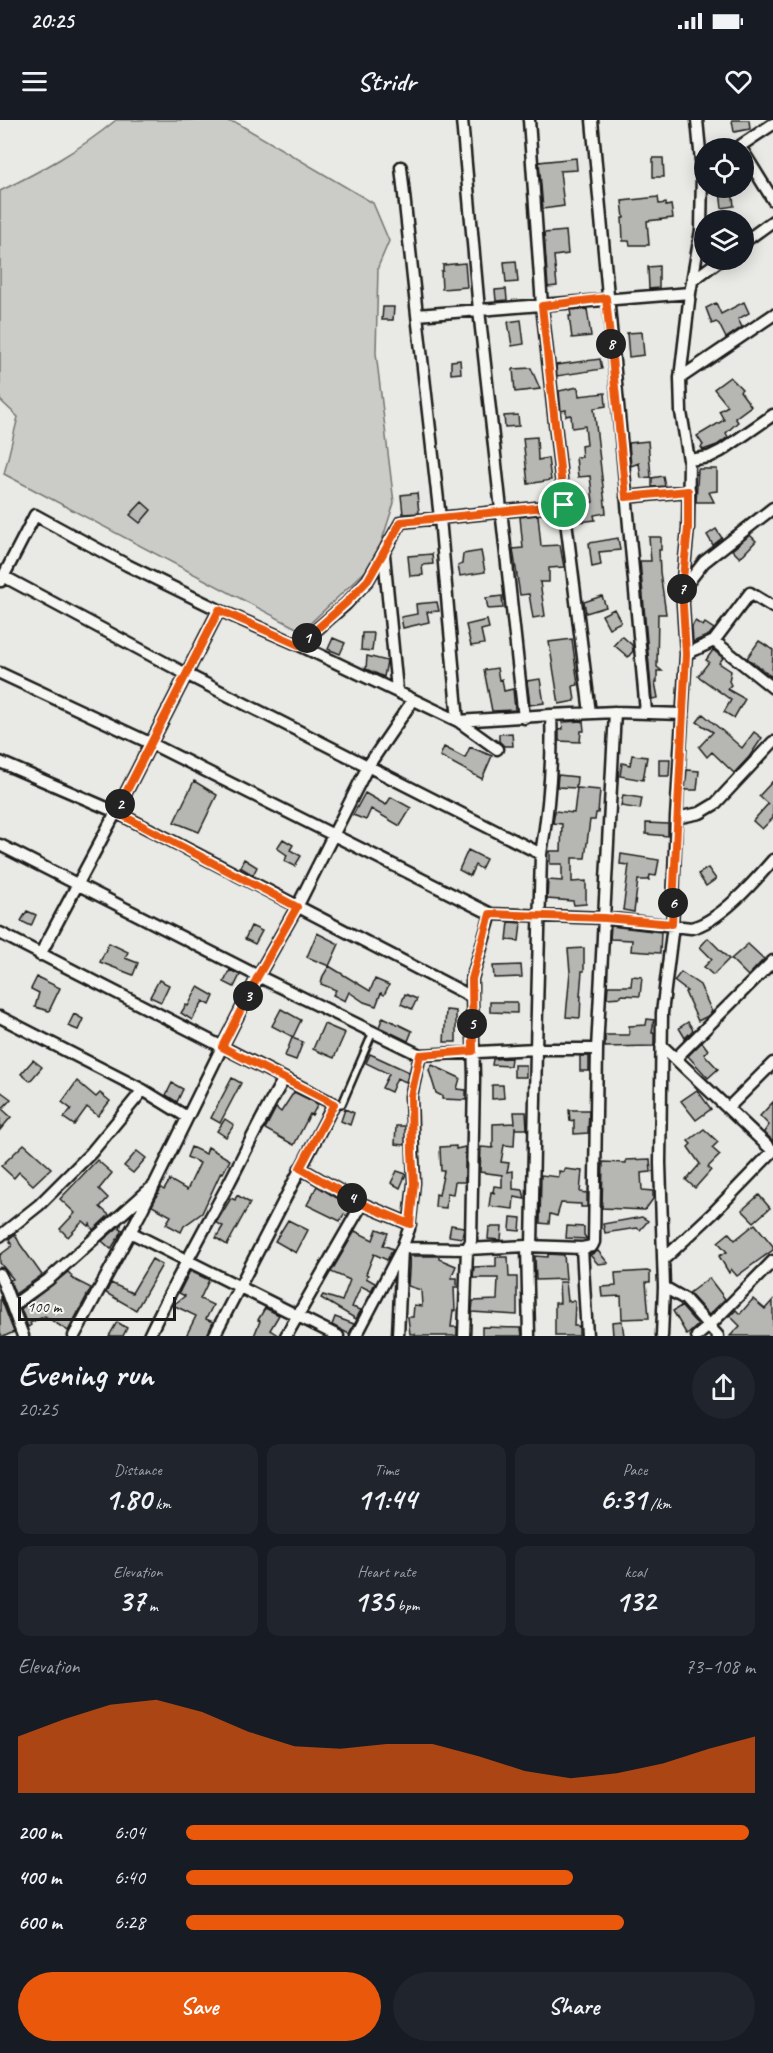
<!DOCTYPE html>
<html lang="en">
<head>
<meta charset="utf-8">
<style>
  :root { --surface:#171b24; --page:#20242c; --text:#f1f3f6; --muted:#9ea1a6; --accent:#ea580c }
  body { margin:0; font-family:Caveat,sans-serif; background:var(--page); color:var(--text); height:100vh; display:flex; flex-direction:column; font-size:22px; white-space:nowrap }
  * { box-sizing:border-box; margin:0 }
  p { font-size:20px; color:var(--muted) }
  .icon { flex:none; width:33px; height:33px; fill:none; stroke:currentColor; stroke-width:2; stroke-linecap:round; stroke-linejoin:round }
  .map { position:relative; height:1216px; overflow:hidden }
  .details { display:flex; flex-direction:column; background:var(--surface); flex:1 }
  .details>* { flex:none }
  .controls { position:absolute; left:694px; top:18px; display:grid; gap:12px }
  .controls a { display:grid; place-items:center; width:60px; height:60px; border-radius:50%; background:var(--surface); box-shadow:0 3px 15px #0003; font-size:30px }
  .scale { position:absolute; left:18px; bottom:15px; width:158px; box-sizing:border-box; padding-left:6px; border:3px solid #1c1c1c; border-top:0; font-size:16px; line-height:21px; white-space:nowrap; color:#1c1c1c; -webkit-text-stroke:4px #f6f6f2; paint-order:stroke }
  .pin { position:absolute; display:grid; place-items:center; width:51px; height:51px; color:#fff; margin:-26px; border:3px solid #fff; border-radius:50%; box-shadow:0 2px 6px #0007 }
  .km { position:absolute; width:30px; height:30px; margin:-15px; border-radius:50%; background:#222; color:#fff; font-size:16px; line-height:30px; text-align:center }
  .round { display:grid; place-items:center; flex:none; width:63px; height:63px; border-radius:32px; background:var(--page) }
  .overview { display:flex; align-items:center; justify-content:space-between; height:102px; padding:0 18px }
  h1 { font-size:33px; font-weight:700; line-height:45px }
  .stats { display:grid; grid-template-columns:repeat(3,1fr); gap:9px; height:102px; padding:6px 18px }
  .stats div { display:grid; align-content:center; border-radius:12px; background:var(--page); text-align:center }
  .stats b { font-size:30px; font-weight:700 }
  .stats small { font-size:16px; font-weight:400 }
  .stats p { font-size:16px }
  .chart { height:168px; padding:12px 18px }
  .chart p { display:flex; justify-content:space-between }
  .chart svg { width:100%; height:108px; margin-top:6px; fill:var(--accent); opacity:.7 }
  .button { display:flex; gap:12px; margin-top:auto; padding:12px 18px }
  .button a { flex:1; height:69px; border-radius:36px; background:var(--accent); color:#fff; font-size:24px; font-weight:700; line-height:69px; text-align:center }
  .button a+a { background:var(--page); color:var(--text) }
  ul { padding:0 18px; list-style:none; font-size:20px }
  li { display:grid; grid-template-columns:96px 72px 1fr; align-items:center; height:45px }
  li i { height:15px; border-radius:8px; background:var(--accent) }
  .status { display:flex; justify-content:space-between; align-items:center; height:42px; padding:0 30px; background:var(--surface); direction:ltr }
  .status svg { height:16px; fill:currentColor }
  header { display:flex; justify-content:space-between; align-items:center; height:78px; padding:0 18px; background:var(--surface); font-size:27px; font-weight:700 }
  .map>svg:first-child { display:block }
  .green { fill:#cbcbc7; stroke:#747472; stroke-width:1.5 }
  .building { fill:#b6b6b3; stroke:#1c1c1c; stroke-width:1.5 }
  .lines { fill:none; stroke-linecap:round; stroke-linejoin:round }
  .service-casing { stroke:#1c1c1c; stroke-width:10 }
  .minor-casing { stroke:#1c1c1c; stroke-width:15 }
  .service { stroke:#f6f6f2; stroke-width:5 }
  .minor { stroke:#f6f6f2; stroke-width:10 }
  .route-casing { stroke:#fff; stroke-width:12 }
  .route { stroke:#ea580c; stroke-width:8 }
</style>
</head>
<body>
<div class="status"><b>20:25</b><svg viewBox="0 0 49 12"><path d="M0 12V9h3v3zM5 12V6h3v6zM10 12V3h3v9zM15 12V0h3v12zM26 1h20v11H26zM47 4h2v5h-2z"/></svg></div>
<header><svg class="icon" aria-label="menu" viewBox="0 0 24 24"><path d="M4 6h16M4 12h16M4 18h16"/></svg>Stridr<svg class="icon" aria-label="heart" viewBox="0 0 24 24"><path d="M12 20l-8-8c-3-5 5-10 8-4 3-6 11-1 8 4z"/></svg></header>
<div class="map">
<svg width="773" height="1216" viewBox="0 0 773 1216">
  <rect width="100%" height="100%" fill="#e9e9e5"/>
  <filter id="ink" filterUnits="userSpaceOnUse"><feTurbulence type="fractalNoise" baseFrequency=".0167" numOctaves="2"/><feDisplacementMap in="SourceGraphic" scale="12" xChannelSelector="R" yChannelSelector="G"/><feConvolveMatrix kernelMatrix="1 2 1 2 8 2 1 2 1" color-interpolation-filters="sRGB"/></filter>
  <g filter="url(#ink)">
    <!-- green -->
    <path class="green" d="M116,0H220L237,3L373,83L389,121L378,147L376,233L394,383L375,442L302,511L4,354L18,297L0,280V71C41,51 80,30 116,0Z"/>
    <!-- building -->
    <path class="building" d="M732,0H749L750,9L734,12Z
      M576,38L577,50L560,51L564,86L543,89L539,42Z
      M653,38H663L664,57H653Z
      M723,68H732L734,86L722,88L720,71L724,70Z
      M658,77L659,84L666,83V86L671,85L673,98L647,101L649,125H630L629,121H623L622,98H624L622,81Z
      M566,111L568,134L554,136L557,166L548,167L544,113Z
      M516,141L518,162L506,163L504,142Z
      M465,143L467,167L442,169L441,151H443V145Z
      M659,146V168L649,169L648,147Z
      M506,169L507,180L496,181L495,170Z
      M744,182L749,193L738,199L742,207L726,218L719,204L716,202L712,204L706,188L716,183L721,194Z
      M383,187H394L393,200H382Z
      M587,189L591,216L572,218L569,196H571L570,190Z
      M521,200L524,224L512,226L508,202Z
      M642,212L644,235L629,237L627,213Z
      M600,239L602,249L557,256L556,245Z
      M460,240L461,253L451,254V241Z
      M531,248L540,269L515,272L513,249Z
      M730,257L742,269L740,271L751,286L735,298L738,302L726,313L728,317L717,325L703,330L701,327L703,325L697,316L724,300L719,291L728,286L714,269Z
      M578,267L579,276L605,273L606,286L594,288L606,393L594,395L595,400L579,402L577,384L593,382L590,356L578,357L576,337H582L581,326L587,325L585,306L572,308L571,295L566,296V290L561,291L559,271Z
      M518,295L519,306L505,307L504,296Z
      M537,317L538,340L548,338L551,360L528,364L523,318Z
      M648,321L651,357L641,358L639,343L631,346L629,323Z
      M698,349H717V371L709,372L714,382H696Z
      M663,356L665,366L652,367V358Z
      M417,373L419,393L403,394L401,375Z
      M142,382L151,390L140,403L130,395Z
      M538,395L541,426L560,425L564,447L549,448V462H540L545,496L533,498L529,474L520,475L513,429L523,428L520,397Z
      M716,409L722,418L713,425L707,415Z
      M750,415L756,421L740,438L732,430Z
      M649,417H661V430H659L660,452L666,494H658L657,547L662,551H657V562H655L658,578L652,579L640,441H651Z
      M618,418L620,430L599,432L601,445L592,447L589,423Z
      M481,431L485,452L460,456L458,446L462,444L463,434Z
      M432,434L433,444L422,445L423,455L410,456L408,436Z
      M502,476L503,488L488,489L486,478Z
      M602,476L606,487L586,493L584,482Z
      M437,482L439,491L427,492L429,502L403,508L401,497L417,494L416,484Z
      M614,489L621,502L609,508L602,495Z
      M487,500L489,508L481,510L484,524L471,526L466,505Z
      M695,501L703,506L705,503L714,509L709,515L693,522L692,507Z
      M362,513H374L372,531L361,530Z
      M622,516L632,525L633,531L628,537L614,525Z
      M333,518L345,523L340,534L328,529Z
      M572,519L578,565L573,566L575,581L559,584L549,522Z
      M759,521L773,530L772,557L747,538Z
      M713,530L723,538L719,543L731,551L729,561L731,565L727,569L745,579L734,598L724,592L731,580L698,556L709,542L706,540Z
      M367,536L387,541L384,557L366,549Z
      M497,548L499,560L502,559L504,571L513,569L515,590L492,591L484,550Z
      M540,559L544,583L530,585L527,561Z
      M703,594L742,628L754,612L762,618L749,637L734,653L712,632L707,637L699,627L713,612L697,602Z
      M583,601L584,611H581L580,622L559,621V610L563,609L562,602Z
      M512,613L513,626H504L499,621V614Z
      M444,627L465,638L470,627L492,636L482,659L440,636Z
      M632,635L647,637L643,660L620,656L622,643L630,645Z
      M659,639H670L669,656H659Z
      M687,650L699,651L697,670H685Z
      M558,655L577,657L576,668L557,667Z
      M194,661L217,675L199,712L174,702Z
      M773,661V698L762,709L753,701L768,684L759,676Z
      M577,668L600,670L598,693H596L595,700H590L585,738H572V762L586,761V784L574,785L573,781L547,779L548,760L562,761V744H550V731H561L562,704L553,703L555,691L574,693Z
      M365,673L386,685L391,677L411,688L400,706L371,689L366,700L353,695Z
      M623,675L642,678L640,689L621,686Z
      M646,703L668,704V716L646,714Z
      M283,719L293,725L290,730L301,736L295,746L285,741L287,735L277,728Z
      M468,730L486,739L481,749L475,745L470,756L459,750Z
      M621,734L659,740L656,756L650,755L649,760H638L634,792L623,790L629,745L620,744Z
      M244,739L257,747L253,755L240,747Z
      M708,748L716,759L706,766L698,754Z
      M27,791L36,795L31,806L21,801Z
      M509,802L521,803L519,821L507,820Z
      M251,806L262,811L255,824L245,819Z
      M611,806L661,812L660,833L631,831L632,820L610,819Z
      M317,813L339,824L329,846L307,837Z
      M708,818L729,839L713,855L704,847L712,839L700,827Z
      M109,823L128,832L125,838L138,843L133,855L100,842Z
      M748,824L764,839L748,856L731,839Z
      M584,828V851H582L580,876H581L580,898L566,897L570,852L568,829Z
      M521,845L522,857L494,858L493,846Z
      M329,846L370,871L375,859L389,865L384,875L381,873L376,886L364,882L349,872L345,881L333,875L336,870L321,864L323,856Z
      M230,850L240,855L234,867L224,862Z
      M681,852L700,865L712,892L706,897L698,901L685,872L687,871L674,861Z
      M632,856L642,857L640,876L621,875V877L607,878L608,866H631Z
      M37,857L60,868L49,891L35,887L39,873L31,869Z
      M159,860L169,865L161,882L150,877Z
      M198,867L214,876L210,885L203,881L192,900L181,893L186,885L188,886Z
      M405,874L417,879L412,889L401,884Z
      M490,882H517V893L490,892Z
      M281,889L301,900L293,917L272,906Z
      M446,890L456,891V922H444Z
      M74,894L83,899L78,910L68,906Z
      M383,897L412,911L408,921L379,907Z
      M647,899L654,900L652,913H654V926L605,927V915H629V906L646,905Z
      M688,902L693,910L685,918L679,908Z
      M324,904L345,913L334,938L313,929Z
      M292,918L303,922L296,940L285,936Z
      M702,922L708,930L704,934L718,949L708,958L688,936Z
      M370,934L409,952L406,962L397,958L391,972L382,968L389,954L366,943Z
      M580,936H589V951H580Z
      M511,938L510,946L492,945L493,939Z
      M33,940L42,947L30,961L21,954Z
      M432,945L460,958L457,969L466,970V980L442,979V976L436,973L429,950Z
      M514,945H526V957H514Z
      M232,958L241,963L220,1003L211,998Z
      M77,961L96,977L100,973L110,981L98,996L87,987L74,1005L64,998L71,989L62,982Z
      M172,963L183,969L177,982L166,975Z
      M492,965H503L504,978L492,979Z
      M697,970L711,989L696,1000L681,981Z
      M0,971L11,979L2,989L11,997L0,1010Z
      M294,972L318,984L312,995L310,994L294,1025L265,1009L276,988L281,992Z
      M773,982V1021L764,1012L769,1005L760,996Z
      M345,989L354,993L350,1005L341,1001Z
      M569,990H589L588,1013L574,1014V1000L570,1001Z
      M514,992H526L527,1009H515V1006L514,1026L504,1025L501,1042L509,1043L507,1052L513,1051V1069L523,1070L525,1079L514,1077L513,1089L489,1086L491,1072L495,1073L493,1072L494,1066L502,1067V1055L480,1052L481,1027L493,1028V1004L515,1003Z
      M225,999L234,1005L226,1017L217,1011Z
      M396,1006H405V1025L395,1024Z
      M704,1009L718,1022L712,1028L720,1035L708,1047L711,1050L695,1068L686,1060L700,1044L688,1027L691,1024L688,1021Z
      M24,1024L51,1048L33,1065L19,1052L14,1058L1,1046Z
      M456,1026V1029L465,1027V1062H455L453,1074L447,1073L446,1088L435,1087L436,1074L439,1075L444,1051H441L440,1027Z
      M191,1027L206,1034L208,1027L230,1040L223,1053L221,1052L202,1093L184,1106L181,1112L166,1104L171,1096L152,1086L161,1068L164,1070L170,1060L187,1070L200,1043L187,1037Z
      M137,1031L146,1038L133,1053L124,1046Z
      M650,1039L651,1052L641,1053L642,1070L653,1071V1079L645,1090L602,1088L603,1042L626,1043V1040Z
      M97,1040L112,1053L99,1069L108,1078L100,1087L109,1095L93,1110L90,1104L89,1106L83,1101L68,1117L60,1109L75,1093L60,1079Z
      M565,1049L582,1051L580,1072L587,1073V1087H581V1084L561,1083L557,1096L550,1094L549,1104L540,1103L541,1055L559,1057V1051L564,1052Z
      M397,1051L406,1054L400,1068L391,1063Z
      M317,1066L352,1087L347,1096L344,1094L340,1101L307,1085Z
      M237,1075L250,1083L227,1125L216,1118L223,1106L216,1103L231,1078L235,1080Z
      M759,1075L770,1088L754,1102L742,1090Z
      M511,1097L521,1098L520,1111L510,1110Z
      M642,1097L648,1101L640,1110L637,1108L605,1113L603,1104Z
      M288,1100L308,1110L296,1133L275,1121Z
      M755,1104L773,1126V1130L737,1156L731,1149L729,1153L719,1136L727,1132L718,1122L729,1113L735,1120Z
      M121,1105L120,1109L123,1110L111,1129L102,1121Z
      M451,1105L464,1107L462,1118L449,1116Z
      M567,1106L584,1107V1115L587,1119L566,1118Z
      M489,1107H502L501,1120L488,1119Z
      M377,1109L388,1113L383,1125L393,1129L387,1140L374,1134L366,1154L368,1155L366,1158L375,1163L371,1171L361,1166L352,1187L361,1190L356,1199L321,1178L323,1175L342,1181L350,1160L331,1152L355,1111L373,1120Z
      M15,1114L20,1124L42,1155L15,1174L10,1160L13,1159L0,1143V1135L12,1126L9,1119Z
      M598,1131L608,1143L598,1144L590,1135Z
      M548,1134L564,1135L566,1159L536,1160L535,1136L548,1137Z
      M410,1136H439V1139L456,1146L451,1158H457V1167H454L455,1191L453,1190L451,1207H457V1215L454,1216H415V1214H410L408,1197H413L414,1185L422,1186L421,1170L408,1166Z
      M496,1137H508L509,1157H517V1195L472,1192L473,1181L497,1180L498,1158H473L474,1147L496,1146Z
      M152,1139L162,1145L136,1190L106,1173L111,1163L132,1173Z
      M190,1151L209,1160L200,1179L213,1185L206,1199L213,1202L207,1216H186L196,1196L173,1185L185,1176L179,1173Z
      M647,1151L650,1152V1162H646L649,1198L622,1199L621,1176L602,1177L601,1167L616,1166L615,1153Z
      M68,1152L72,1156L71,1158L91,1168L68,1211L45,1196L30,1203L31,1205L28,1207L21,1189Z
      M709,1158L725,1179L709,1195L689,1173Z
      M559,1162H566L568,1181H575L574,1206H579V1216H555V1183H560Z
      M0,1176L14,1212L5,1216H2L0,1212Z
      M753,1179L765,1189L773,1180V1216H730L740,1206L730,1196L736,1190L740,1194Z
      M681,1186L697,1204V1206L687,1215L673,1191Z
      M265,1188L279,1195L270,1210L279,1216H254L260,1201L258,1200Z
      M335,1197L354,1204L349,1214L332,1205Z
      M622,1201L624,1216H613L612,1202Z
      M117,1202L127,1208L123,1216H109Z
      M482,1207L521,1208L522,1216H482Z"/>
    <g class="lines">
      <defs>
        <path id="service" d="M334,984H342L373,912"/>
        <path id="minor" d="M462,0L479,190L524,598
          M529,0L542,186L564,385L590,593
          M592,0L646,592
          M697,0L702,52L701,110L690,173L680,258L681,292L689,340L688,408L682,469L686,534L676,698L672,813L662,893L660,1043L664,1167L685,1179L709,1206L697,1216
          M737,28L773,4
          M744,33L773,80
          M401,47L417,195
          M744,122L773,101
          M693,160L720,140
          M680,258L773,195
          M689,340L709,337L721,331L773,295
          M626,377L688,371
          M384,435L397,570
          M3,456L186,554L541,734L536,929L420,935L411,976L414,1063L409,1109L402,1128L356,1216
          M1,461L35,395L127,445L219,490L299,525L458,601L551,595
          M683,469L704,442L773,388
          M773,487L750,473L714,521L773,568
          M299,525L346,484L368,460L401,402L564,385
          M686,534L714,521
          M0,553L150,623L491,794L605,798L691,808C719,802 754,762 773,740
          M497,629L458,601L440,398L417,195L690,173
          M0,642L116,692L472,877L474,957L471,1121L467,1129L464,1216
          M676,698L700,693L715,684L773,622
          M0,725L258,856L420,935
          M541,734C549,687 553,642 551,595L615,592L683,594
          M0,813L334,984L214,1216
          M40,835L116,692L219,490
          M472,877V859L491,794
          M0,897L143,970L187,997
          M661,925L773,1031L712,1094L664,1139
          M676,938L773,841
          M729,987L773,943
          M362,1084L410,1104
          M130,1112L338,1216
          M0,1116L39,1085L91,1033L143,970
          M528,1126L582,1128L587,1216
          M532,1126L536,929H597
          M582,1128L592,1126L594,1122L597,929L615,592
          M0,1154L23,1216
          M12,1186L48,1160L151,1068
          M74,1216L140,1094L222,927L258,856L297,787L368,646L413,580
          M149,1216C173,1165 201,1115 228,1065C247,1029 263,993 284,959
          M286,1216L362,1084L300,1048
          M398,1216L402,1128L467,1129L527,1126L529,1216
          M662,1216L664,1167
          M718,1216L709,1206L773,1141"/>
      </defs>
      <!-- service casing -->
      <use href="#service" class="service-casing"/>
      <!-- minor casing -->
      <use href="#minor" class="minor-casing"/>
      <!-- service -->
      <use href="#service" class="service"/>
      <!-- minor -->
      <use href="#minor" class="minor"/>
    </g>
  </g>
  <g class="lines" filter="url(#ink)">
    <defs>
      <path id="route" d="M606,178L626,377L688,371V408L682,469L686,534L672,804L605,798L490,794L472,859L473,931L420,935L411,976L412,1032L414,1063L410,1104L362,1084L300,1048L334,984L222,927L258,856L297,787L116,692L219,490L299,525L346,483L368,460L401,402L564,385L542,186Z"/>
    </defs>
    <!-- route casing -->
    <use href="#route" class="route-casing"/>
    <!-- route -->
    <use href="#route" class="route"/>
  </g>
</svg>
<div class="controls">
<a><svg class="icon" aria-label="locate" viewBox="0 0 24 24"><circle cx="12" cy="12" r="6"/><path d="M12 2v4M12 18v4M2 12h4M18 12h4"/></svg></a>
<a><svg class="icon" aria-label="layers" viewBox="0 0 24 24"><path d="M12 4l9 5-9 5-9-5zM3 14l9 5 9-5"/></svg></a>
</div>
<div class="scale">100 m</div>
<div class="pin" style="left:564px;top:385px;background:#1e9e55"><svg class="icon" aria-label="arrive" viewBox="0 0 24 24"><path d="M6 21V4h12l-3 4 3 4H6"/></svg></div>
<b class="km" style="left:307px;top:518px">1</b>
<b class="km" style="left:120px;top:684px">2</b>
<b class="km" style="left:248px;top:876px">3</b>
<b class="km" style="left:352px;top:1078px">4</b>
<b class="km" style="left:472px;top:904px">5</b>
<b class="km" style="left:673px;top:783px">6</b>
<b class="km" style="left:682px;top:469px">7</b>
<b class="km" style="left:611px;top:224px">8</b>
</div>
<section class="details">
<div class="overview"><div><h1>Evening run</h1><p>20:25</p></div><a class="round"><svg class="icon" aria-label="share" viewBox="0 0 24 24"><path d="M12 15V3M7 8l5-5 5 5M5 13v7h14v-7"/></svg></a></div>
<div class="stats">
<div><p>Distance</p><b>1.80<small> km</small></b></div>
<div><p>Time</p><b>11:44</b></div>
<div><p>Pace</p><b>6:31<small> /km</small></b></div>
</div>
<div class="stats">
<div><p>Elevation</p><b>37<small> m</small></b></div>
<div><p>Heart rate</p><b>135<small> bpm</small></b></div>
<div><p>kcal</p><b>132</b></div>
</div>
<div class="chart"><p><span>Elevation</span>73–108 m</p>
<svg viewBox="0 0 160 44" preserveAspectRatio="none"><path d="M0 44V21L10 14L20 8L30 6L40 11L50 19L60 25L70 26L80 24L90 24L100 29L110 35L120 38L130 36L140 32L150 26L160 21V44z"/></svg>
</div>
<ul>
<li><b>200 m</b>6:04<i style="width:99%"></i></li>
<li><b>400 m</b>6:40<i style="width:68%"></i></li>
<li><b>600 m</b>6:28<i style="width:77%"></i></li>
</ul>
<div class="button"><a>Save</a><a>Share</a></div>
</section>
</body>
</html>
